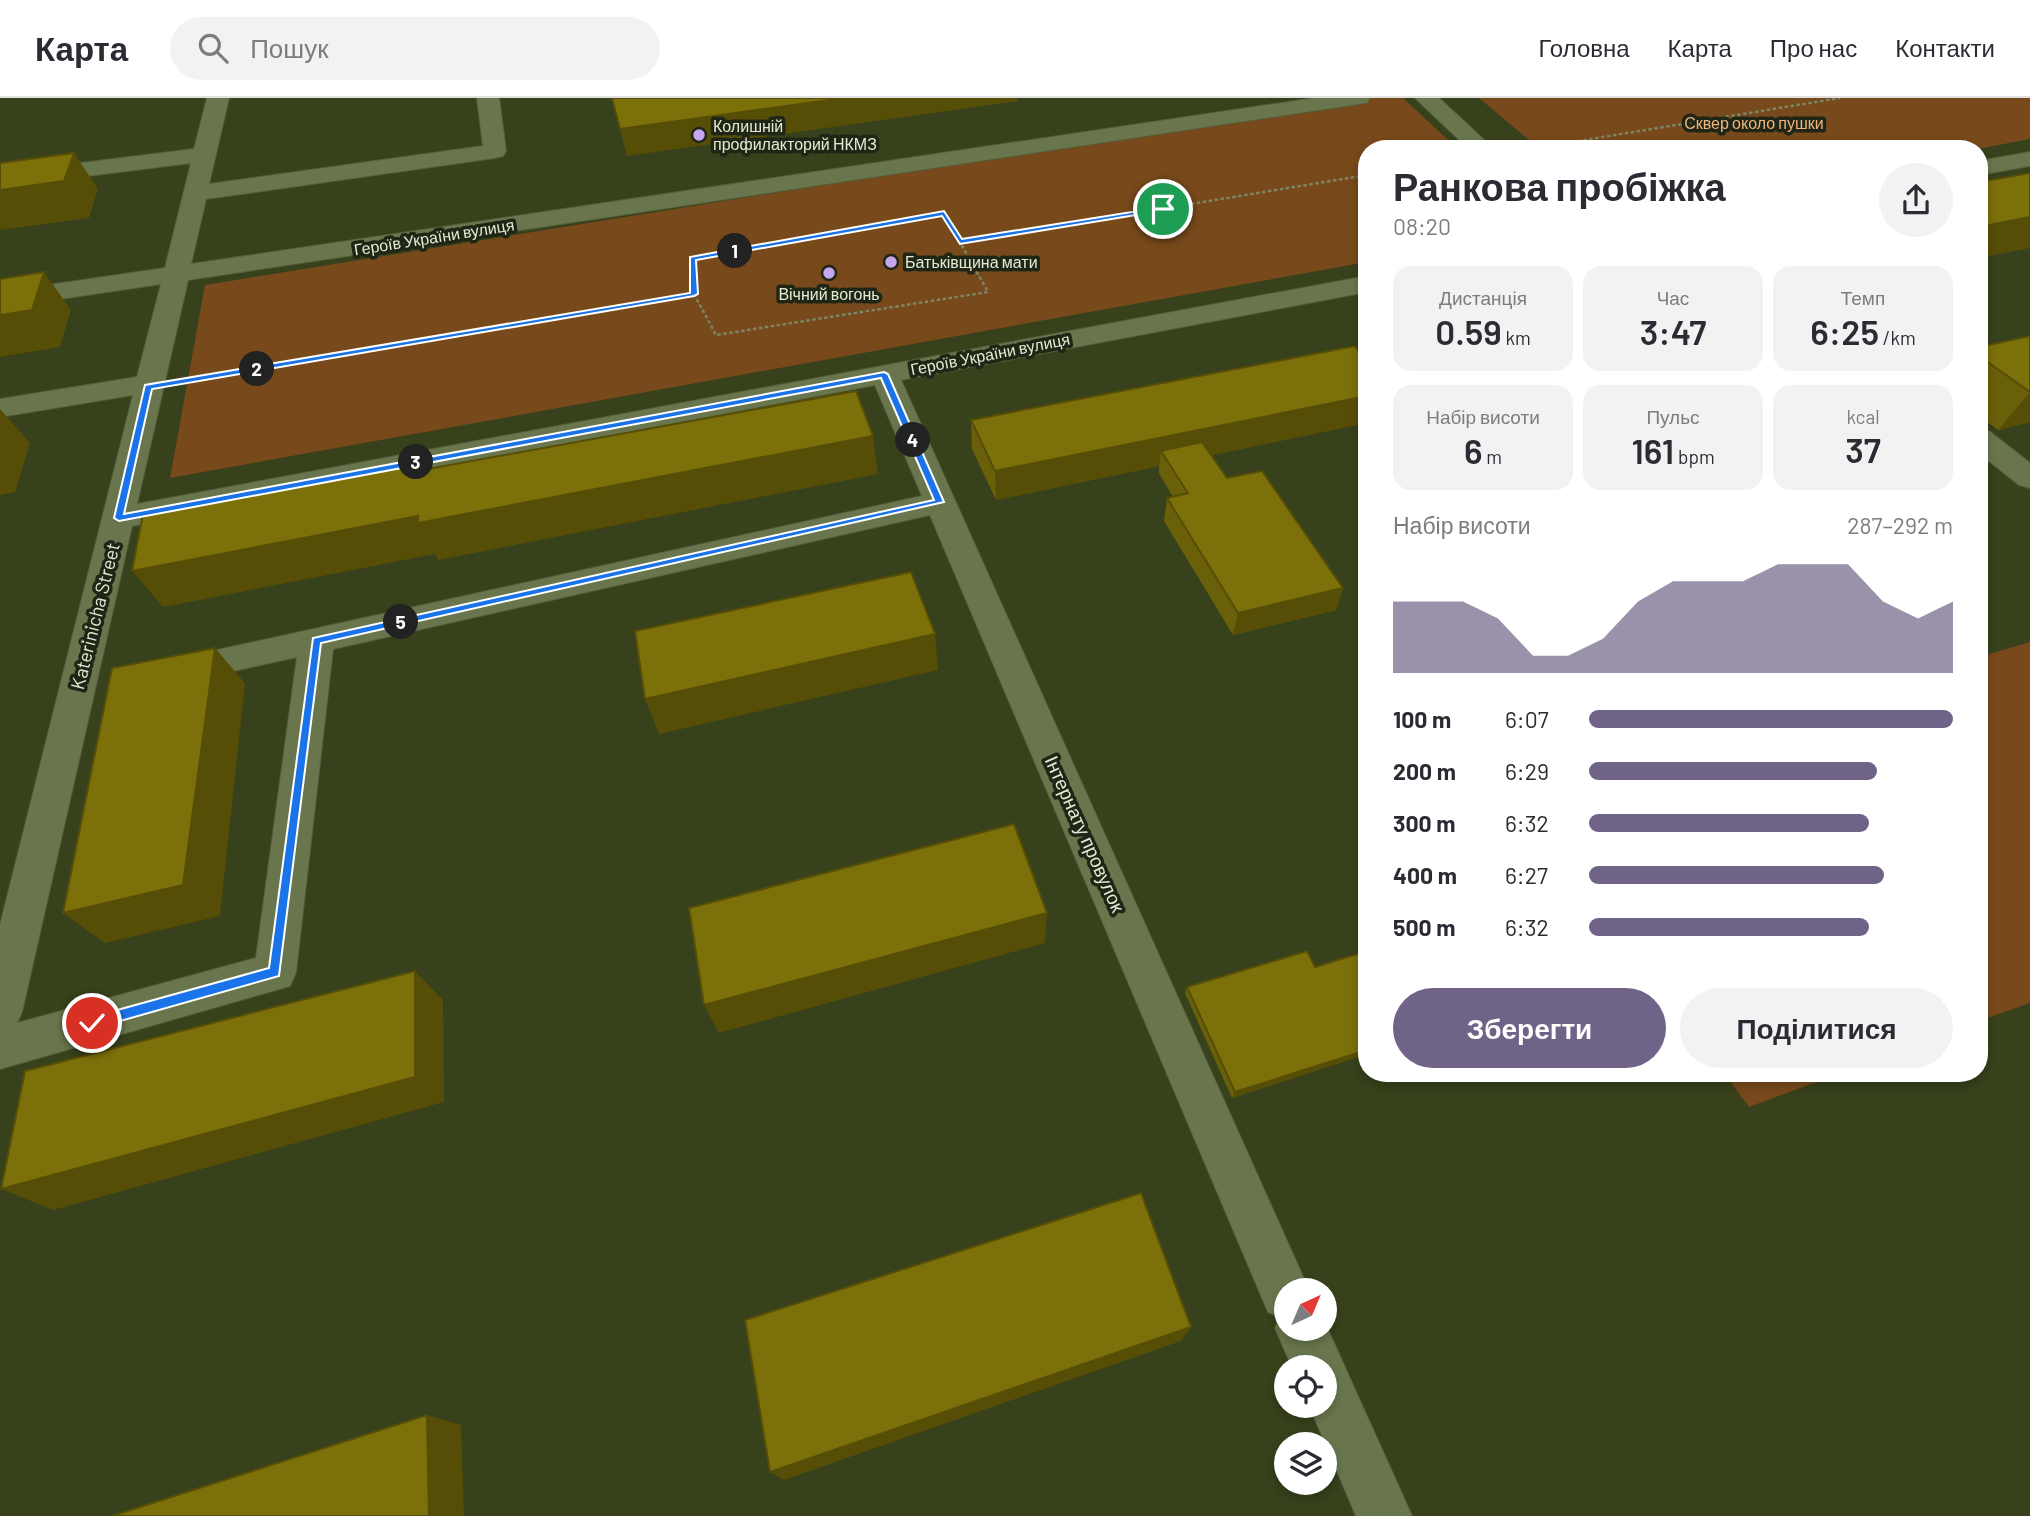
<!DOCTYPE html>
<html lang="uk">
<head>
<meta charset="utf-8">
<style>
  :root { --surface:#fff; --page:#f2f2f3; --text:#2b2b33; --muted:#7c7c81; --line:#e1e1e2; --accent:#706388 }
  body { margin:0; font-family:Barlow,sans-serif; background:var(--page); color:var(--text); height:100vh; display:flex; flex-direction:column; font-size:26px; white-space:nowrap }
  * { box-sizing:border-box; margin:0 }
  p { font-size:23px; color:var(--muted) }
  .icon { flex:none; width:38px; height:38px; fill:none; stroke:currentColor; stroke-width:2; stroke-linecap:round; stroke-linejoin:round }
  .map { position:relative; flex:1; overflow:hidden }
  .drawer { position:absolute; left:1358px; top:42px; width:630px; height:942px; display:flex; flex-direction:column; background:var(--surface); border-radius:28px; box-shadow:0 4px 10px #0003 }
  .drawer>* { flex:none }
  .needle { width:46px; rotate:44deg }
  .controls { position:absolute; left:1274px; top:1180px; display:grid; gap:14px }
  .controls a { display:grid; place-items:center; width:63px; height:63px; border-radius:50%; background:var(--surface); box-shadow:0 4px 10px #0003; font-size:35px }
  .pin { position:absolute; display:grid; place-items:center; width:60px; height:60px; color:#fff; margin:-30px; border:4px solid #fff; border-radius:50%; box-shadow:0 2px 7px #0007 }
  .km { position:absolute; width:35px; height:35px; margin:-18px; border-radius:50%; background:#222; color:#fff; font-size:19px; line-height:35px; text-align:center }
  .round { display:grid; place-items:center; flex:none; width:74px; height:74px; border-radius:37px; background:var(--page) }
  .headline { display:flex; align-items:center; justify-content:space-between; height:119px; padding:0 35px }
  h1 { font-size:38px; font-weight:600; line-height:52px }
  .metrics { display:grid; grid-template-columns:repeat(3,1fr); gap:10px; height:119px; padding:7px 35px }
  .metrics div { display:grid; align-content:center; border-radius:18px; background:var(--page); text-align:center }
  .metrics b { font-size:35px; font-weight:600 }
  .metrics small { font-size:19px; font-weight:400 }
  .metrics p { font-size:19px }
  .chart { height:196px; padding:14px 35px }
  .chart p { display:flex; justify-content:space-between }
  .chart svg { width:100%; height:126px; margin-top:7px; fill:var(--accent); opacity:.7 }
  .button { display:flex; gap:14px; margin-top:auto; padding:14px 35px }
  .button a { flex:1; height:80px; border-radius:42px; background:var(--accent); color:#fff; font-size:28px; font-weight:600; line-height:80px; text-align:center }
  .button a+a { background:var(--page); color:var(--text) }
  ul { padding:0 35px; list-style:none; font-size:23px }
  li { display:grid; grid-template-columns:112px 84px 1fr; align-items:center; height:52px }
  li i { height:18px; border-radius:9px; background:var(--accent) }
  header { display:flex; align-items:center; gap:42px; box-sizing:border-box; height:98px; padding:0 35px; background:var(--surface); border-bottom:2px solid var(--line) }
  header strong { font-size:33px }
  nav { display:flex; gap:38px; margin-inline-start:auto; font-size:24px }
  .search { width:490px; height:63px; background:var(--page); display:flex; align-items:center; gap:18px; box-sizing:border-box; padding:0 24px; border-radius:38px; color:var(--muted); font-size:26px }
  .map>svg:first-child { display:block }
  .green { fill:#77491b }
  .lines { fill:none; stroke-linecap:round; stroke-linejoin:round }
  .minor-casing { stroke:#555e3c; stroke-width:2 }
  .path-far1 { stroke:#7c8565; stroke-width:2.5; stroke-dasharray:3.5 2.5; stroke-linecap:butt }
  .path { stroke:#7c8565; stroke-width:3.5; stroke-dasharray:4.5 2.5; stroke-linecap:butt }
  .minor { fill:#69764d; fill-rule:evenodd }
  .wall { fill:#6a6009 }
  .shaded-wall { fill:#564e07 }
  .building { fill:#7b700a; stroke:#564e07; stroke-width:2 }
  .route { fill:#1a73e8; stroke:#fff; stroke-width:2 }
  .poi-dot { fill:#c5a7f1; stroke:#202615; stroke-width:2.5 }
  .labels { text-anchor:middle; stroke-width:7; stroke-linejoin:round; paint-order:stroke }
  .far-park-label { font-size:16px; fill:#f2b47d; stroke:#202615 }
  .far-poi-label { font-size:16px; fill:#e3ead4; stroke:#202615; text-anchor:start }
  .far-street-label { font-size:16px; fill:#e3ead4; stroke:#202615 }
  .street-label { font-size:19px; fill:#e3ead4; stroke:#202615 }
</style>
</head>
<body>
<header>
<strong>Карта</strong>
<div class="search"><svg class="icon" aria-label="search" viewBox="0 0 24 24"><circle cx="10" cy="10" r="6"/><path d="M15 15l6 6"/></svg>Пошук</div>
<nav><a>Головна</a><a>Карта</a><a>Про нас</a><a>Контакти</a></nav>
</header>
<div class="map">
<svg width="2030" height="1418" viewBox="0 0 2030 1418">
  <rect width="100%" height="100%" fill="#37411b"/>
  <!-- green -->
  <path class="green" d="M1361,0H1403L1458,51H1367V164L170,380L205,187Z
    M1479,0H2030V41L1978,51H1540Z
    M2030,544V905L1979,923V559Z
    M1724,975H1841L1749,1009Z"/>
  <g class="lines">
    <defs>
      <path id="minor" d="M207,0H229L209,86L483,48L477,0H499L506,53L503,58L495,60L206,101L191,166L1315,0H1370L1367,5L1359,6L188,182L137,406L1367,178V194L901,282L1309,1192H1286V1230H1325V1225L1412,1418H1356L1309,1307H1325V1269H1292L1275,1230L1280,1219L1268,1214L930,417L333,551L296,874L290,888L0,971V827L133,297L0,319V301L137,279L161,186L0,210V194L165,170L191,65L0,89V75L194,51ZM875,287L922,398L199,556L193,565L199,574L211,578L297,559L256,860L17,925L22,914L132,428Z
        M1415,0H1439L1494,51H1469Z
        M2030,54V68L1979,77V63Z
        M1979,331L1989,333L2030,365V390L2019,387L1979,355Z"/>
    </defs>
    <!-- minor casing -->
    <use href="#minor" class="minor-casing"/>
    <!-- path-far1 -->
    <path class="path-far1" d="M1530,51L1840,0
      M944,116L988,194L716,237L694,196L692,161Z
      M960,144L1367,77
      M431,241L694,196"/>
    <!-- path -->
    <path class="path" d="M194,281L442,239"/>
    <!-- minor -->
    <use href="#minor" class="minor"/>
  </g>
  <!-- wall -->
  <path class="wall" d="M2030,238V324L1998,332L1979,318V249Z
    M971,322L1211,358L1227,380L1343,490L1336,512L1233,537L1164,423L1167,400L1173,399L1159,375V368L996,402L972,351Z
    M1367,853V956L1232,1000L1185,895L1187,889L1315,869Z"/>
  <!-- shaded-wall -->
  <path class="shaded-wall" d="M844,0H1018V3L627,58L620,31Z
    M74,55L98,91L89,120L0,132V92Z
    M2030,119V150L1979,160V129Z
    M44,174L71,212L60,249L0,259V217Z
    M2030,294V324L1998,332Z
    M1367,298V325L1170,366L1161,353L1159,368L996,402L995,373Z
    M0,311L30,345L15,394L0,397Z
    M873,338L878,376L438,462L435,456L163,509L132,473L418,418Z
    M1343,490L1336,512L1233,537L1238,515Z
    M935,536L938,572L659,636L645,601Z
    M215,550L245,585L220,818L105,845L63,815Z
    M1047,815L1045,845L719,935L704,907Z
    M415,873L443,902L444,1004L53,1112L1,1091Z
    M1367,952V956L1232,1000L1235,994Z
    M1191,1229L1181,1243L784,1382L770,1374Z
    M427,1317L461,1327L464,1418H429Z"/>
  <!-- building -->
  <path class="building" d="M612,0H844L620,31Z
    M74,55L64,83L0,92V65Z
    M2030,75V119L1979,129V84Z
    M44,174L32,212L0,217V181Z
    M2030,238V294L1979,258V249Z
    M1355,248L1367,262V298L995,373L971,322Z
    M856,293L873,338L418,425V418L132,473L143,416L417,366V373Z
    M1202,344L1227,380L1262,373L1343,490L1238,515L1167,400L1188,395L1161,353Z
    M911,474L935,536L645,601L635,533Z
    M215,550L183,787L63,815L112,570Z
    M1014,726L1047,815L704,907L689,810Z
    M1307,853L1315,869L1367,853V952L1235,994L1187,889Z
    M415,873V979L1,1091L25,973Z
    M1141,1095L1191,1229L770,1374L745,1222Z
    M427,1317L429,1418H112Z"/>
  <!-- route -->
  <path class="route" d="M1163,109L1166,112L960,146L942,118L696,162L698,196L694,198L152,291L124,416L884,274L888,276L944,404L321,545L279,878L92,931L87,929V920L92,919L269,870L313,540L934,402L881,280L119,423L114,420L145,287L690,195V159L944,113L962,141Z"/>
  <!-- markers -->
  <g class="poi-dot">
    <circle cx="699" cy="37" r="7"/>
    <circle cx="891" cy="164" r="7"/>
    <circle cx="829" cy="175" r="7"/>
  </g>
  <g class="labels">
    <!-- far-park labels -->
    <g class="far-park-label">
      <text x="1754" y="31">Сквер около пушки</text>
    </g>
    <!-- far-poi labels -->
    <g class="far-poi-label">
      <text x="713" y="34">Колишній<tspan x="713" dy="18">профилакторий НКМЗ</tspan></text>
      <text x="905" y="170">Батьківщина мати</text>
      <text x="829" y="202" text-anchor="middle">Вічний вогонь</text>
    </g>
    <!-- far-street labels -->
    <g class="far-street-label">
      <text transform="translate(434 139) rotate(-9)" y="6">Героїв України вулиця</text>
      <text transform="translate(990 256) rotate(-11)" y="6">Героїв України вулиця</text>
    </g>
    <!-- street labels -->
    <g class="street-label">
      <text transform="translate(95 518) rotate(-76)" y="7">Katerinicha Street</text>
      <text transform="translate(1085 736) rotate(66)" y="7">Інтернату провулок</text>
    </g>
  </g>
</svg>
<div class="controls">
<a><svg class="needle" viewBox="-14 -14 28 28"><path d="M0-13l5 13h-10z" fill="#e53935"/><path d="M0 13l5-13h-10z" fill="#7c7c81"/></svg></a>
<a><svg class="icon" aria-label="locate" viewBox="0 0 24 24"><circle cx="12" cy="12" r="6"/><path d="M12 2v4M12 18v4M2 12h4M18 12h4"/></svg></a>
<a><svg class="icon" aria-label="layers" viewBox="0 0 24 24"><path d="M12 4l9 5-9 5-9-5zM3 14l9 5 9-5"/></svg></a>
</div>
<div class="pin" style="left:1163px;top:111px;background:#1e9e55"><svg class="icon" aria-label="arrive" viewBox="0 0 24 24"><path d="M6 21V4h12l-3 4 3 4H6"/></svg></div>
<div class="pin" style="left:92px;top:925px;background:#d93025"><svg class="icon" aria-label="check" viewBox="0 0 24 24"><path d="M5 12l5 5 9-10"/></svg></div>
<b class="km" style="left:735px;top:153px">1</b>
<b class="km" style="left:257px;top:271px">2</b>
<b class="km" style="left:416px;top:364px">3</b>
<b class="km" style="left:913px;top:342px">4</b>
<b class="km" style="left:401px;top:524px">5</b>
<section class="drawer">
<div class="headline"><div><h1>Ранкова пробіжка</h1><p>08:20</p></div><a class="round"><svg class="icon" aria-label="share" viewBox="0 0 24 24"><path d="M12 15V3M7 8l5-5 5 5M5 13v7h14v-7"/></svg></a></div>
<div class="metrics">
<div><p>Дистанція</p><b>0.59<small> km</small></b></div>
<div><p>Час</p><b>3:47</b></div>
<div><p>Темп</p><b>6:25<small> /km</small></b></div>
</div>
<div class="metrics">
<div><p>Набір висоти</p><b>6<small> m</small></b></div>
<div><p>Пульс</p><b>161<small> bpm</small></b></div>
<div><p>kcal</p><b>37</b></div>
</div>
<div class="chart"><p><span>Набір висоти</span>287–292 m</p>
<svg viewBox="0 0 160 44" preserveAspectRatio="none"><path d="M0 44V19L10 19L20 19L30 25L40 38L50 38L60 32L70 19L80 12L90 12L100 12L110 6L120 6L130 6L140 19L150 25L160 19V44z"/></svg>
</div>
<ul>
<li><b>100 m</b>6:07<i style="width:100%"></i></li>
<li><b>200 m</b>6:29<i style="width:79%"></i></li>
<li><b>300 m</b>6:32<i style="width:77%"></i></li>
<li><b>400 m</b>6:27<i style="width:81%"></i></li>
<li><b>500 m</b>6:32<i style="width:77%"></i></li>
</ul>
<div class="button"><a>Зберегти</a><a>Поділитися</a></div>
</section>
</div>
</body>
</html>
